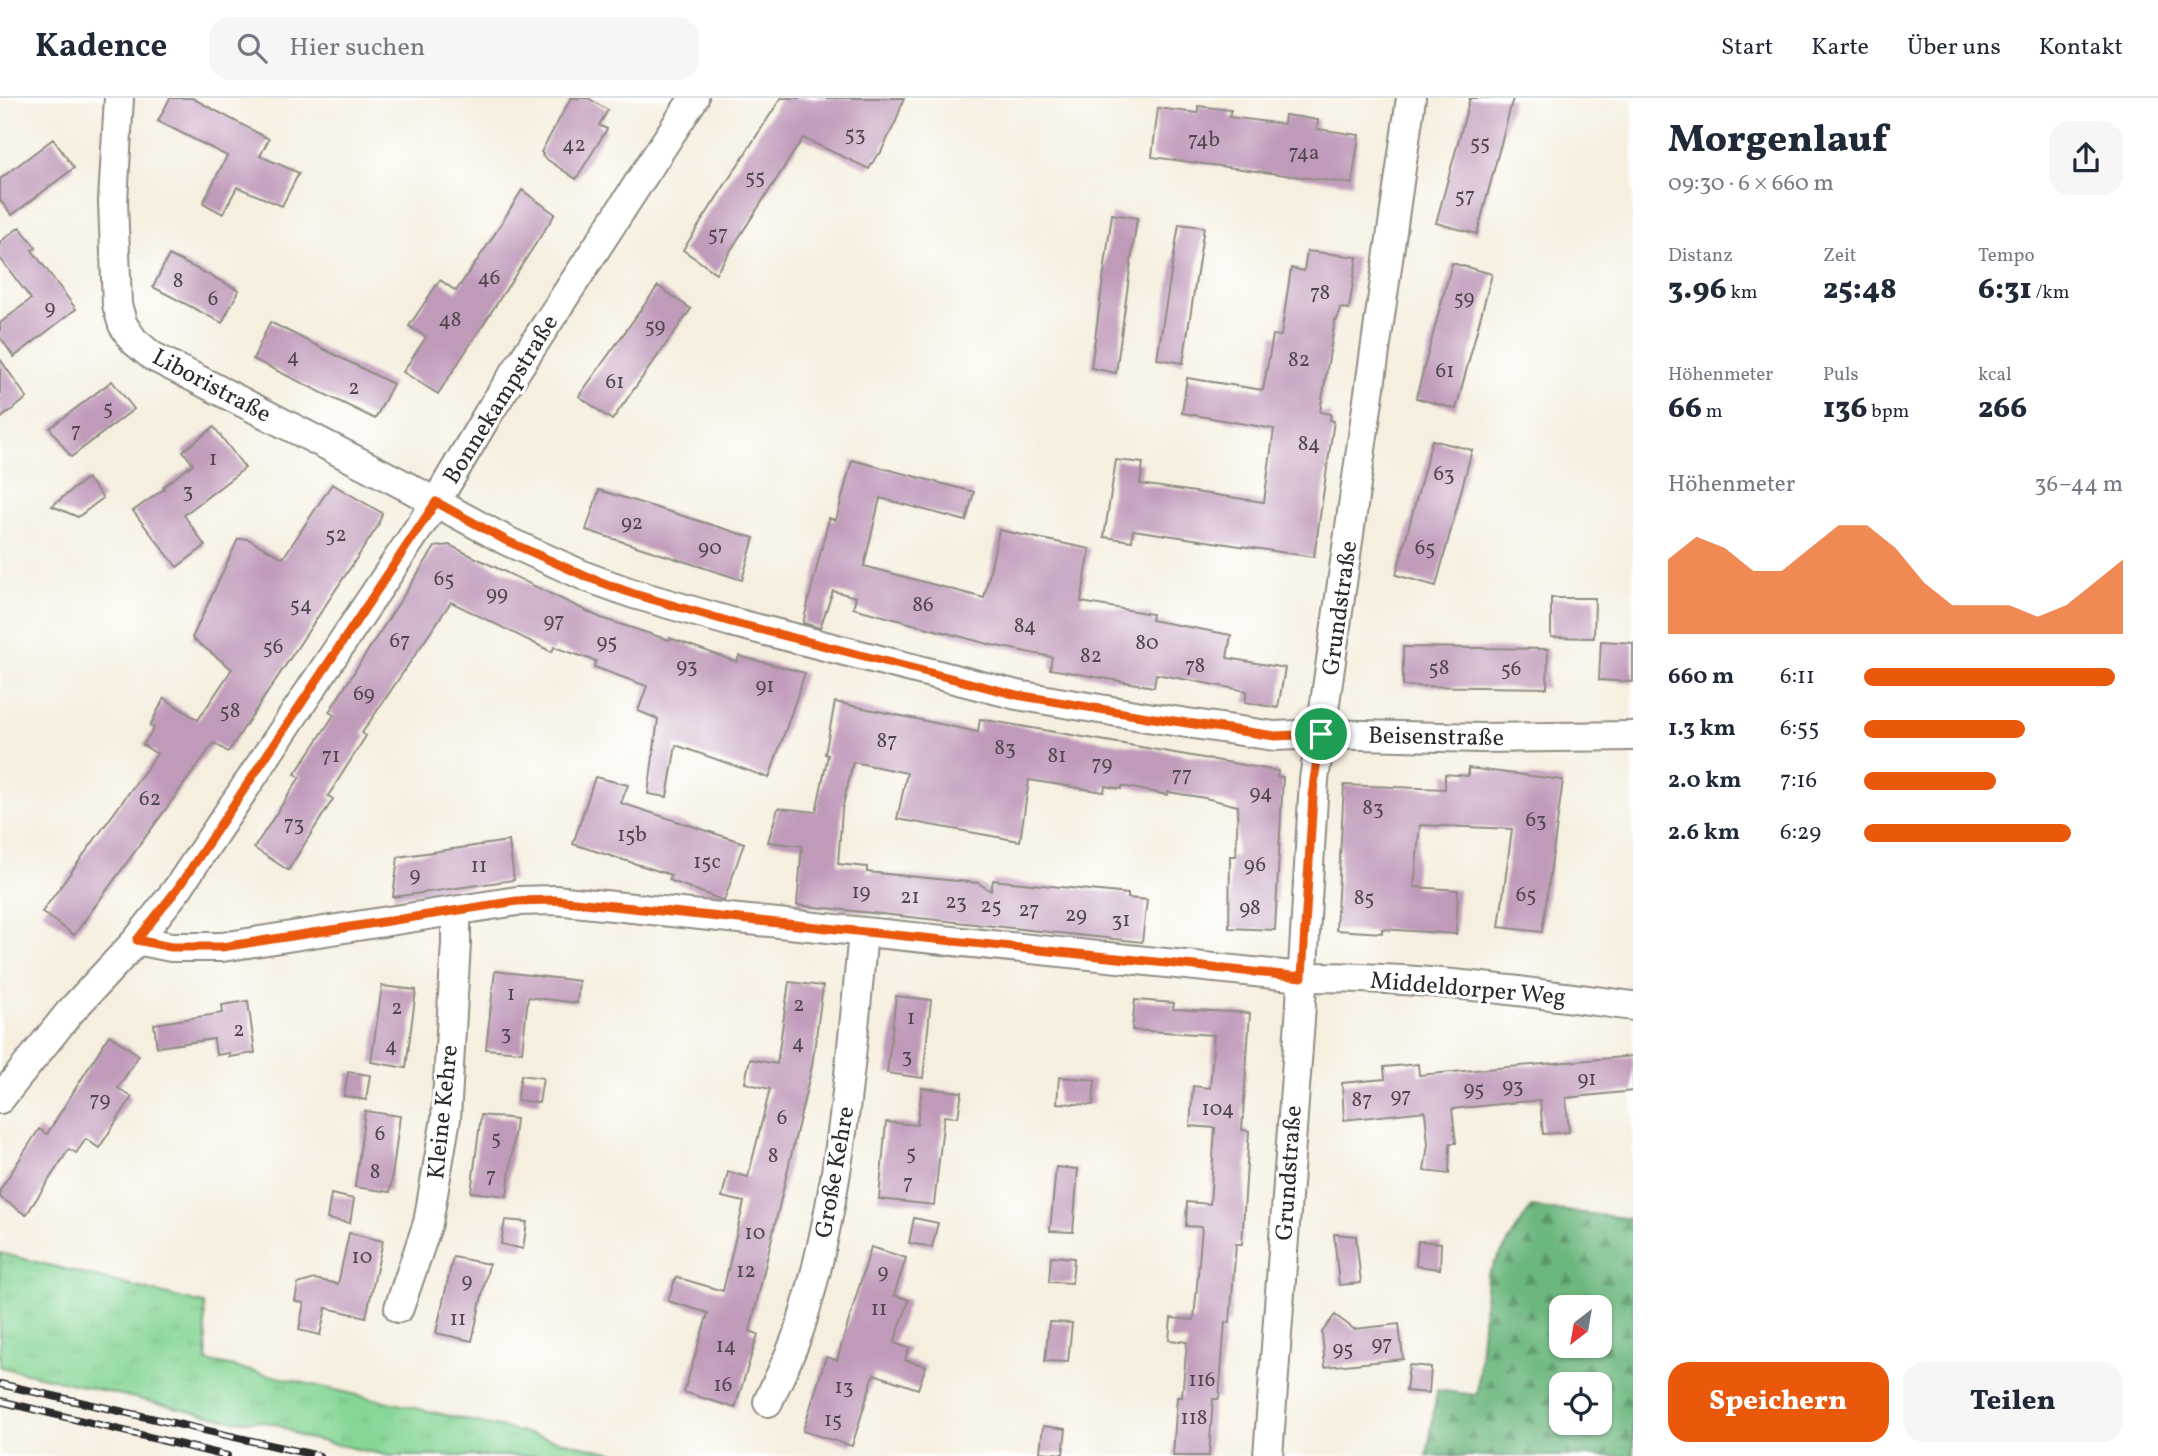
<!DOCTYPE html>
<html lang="de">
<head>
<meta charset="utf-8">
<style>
  :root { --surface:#fff; --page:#f6f6f7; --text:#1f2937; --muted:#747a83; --line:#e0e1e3; --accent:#ea580c }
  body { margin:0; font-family:Vollkorn,serif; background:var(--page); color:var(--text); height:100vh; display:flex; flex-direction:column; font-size:26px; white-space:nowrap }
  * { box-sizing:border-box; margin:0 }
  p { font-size:23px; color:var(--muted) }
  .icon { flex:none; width:38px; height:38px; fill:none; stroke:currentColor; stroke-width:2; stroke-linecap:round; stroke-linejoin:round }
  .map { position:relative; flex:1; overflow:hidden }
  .sheet { display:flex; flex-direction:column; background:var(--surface); width:525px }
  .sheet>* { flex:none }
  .needle { width:46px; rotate:211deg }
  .buttons { position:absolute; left:1549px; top:1197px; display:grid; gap:14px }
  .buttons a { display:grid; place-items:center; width:63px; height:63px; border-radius:14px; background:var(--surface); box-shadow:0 2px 5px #0004; font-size:35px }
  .pin { position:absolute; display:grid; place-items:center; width:60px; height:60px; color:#fff; margin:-30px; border:4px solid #fff; border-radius:50%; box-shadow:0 2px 7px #0007 }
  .round { display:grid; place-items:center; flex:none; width:74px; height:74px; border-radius:21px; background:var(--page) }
  .summary { display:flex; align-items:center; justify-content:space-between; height:119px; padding:0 35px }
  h1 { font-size:38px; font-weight:800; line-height:52px }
  .stats { display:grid; grid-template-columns:repeat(3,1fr); gap:10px; height:119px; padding:7px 35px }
  .stats div { display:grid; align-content:center }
  .stats b { font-size:30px; font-weight:800 }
  .stats small { font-size:19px; font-weight:400 }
  .stats p { font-size:19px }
  .chart { height:196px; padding:14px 35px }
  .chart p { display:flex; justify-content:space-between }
  .chart svg { width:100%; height:126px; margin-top:7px; fill:var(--accent); opacity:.7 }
  .cta { display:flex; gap:14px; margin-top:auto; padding:14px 35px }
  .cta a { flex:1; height:80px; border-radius:21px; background:var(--accent); color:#fff; font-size:28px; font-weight:800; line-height:80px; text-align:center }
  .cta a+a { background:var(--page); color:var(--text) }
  ul { padding:0 35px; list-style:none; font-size:23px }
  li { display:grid; grid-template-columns:112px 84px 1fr; align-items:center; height:52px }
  li i { height:18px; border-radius:9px; background:var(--accent) }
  header { display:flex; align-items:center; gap:42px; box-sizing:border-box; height:98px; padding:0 35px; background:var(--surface); border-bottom:2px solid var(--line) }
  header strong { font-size:33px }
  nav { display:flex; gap:38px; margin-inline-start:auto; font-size:24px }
  .search { width:490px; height:63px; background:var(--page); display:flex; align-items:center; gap:18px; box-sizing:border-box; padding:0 24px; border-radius:21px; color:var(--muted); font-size:26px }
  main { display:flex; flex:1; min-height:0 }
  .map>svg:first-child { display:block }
  .grass { fill:url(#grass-tufts); stroke:#588060; stroke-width:2 }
  .forest { fill:url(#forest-firs); stroke:#4c7154; stroke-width:2; fill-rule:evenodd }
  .building { fill:#c09ab9 }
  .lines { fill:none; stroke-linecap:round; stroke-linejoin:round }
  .street-casing { stroke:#908d85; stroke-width:32 }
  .street { stroke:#fff; stroke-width:28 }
  .rail-casing { stroke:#2b2b2b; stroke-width:8 }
  .rail { stroke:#fff; stroke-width:5; stroke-dasharray:16; stroke-linecap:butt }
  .route-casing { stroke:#fff; stroke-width:14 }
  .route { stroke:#ea580c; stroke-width:9 }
  .labels { text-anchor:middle; stroke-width:6; stroke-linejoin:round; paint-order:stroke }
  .number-label { font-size:21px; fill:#50474e }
  .street-label { font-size:24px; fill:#2b2b2b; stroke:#fff }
</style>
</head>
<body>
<header>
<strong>Kadence</strong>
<div class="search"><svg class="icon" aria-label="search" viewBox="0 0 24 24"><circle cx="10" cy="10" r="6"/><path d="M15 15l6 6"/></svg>Hier suchen</div>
<nav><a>Start</a><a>Karte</a><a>Über uns</a><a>Kontakt</a></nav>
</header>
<main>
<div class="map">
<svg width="1633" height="1358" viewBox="0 0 1633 1358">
  <defs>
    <pattern id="grass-tufts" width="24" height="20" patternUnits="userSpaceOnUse" patternTransform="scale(1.75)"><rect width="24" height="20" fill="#86d695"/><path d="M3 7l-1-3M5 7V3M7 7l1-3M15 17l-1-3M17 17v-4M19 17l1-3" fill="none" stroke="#74b881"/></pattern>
    <pattern id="forest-firs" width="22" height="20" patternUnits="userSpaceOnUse" patternTransform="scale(1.75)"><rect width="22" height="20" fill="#6cb77e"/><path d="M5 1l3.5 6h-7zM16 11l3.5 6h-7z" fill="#599567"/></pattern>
  </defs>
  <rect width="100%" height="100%" fill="#fff"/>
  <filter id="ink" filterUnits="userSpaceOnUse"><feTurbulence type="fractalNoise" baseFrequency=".0143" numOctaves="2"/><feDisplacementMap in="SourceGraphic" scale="14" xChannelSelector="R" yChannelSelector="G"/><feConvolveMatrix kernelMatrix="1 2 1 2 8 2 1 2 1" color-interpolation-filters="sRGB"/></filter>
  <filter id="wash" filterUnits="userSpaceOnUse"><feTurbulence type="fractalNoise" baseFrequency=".00686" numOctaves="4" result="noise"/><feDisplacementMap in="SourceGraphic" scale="28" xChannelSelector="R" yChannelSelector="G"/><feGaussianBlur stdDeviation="1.57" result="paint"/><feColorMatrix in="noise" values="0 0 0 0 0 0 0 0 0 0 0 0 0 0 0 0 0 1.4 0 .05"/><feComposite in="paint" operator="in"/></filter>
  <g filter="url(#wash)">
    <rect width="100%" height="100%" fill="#f6efdf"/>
    <!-- grass -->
    <path class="grass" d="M0,1155L204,1206L207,1263L627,1358H390L301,1339L279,1327L258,1323H234L0,1269Z"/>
    <!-- forest -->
    <path class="forest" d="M1531,1109L1633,1121V1358H1427L1437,1292L1477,1297L1487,1177ZM1561,1209H1600V1248H1561ZM1561,1286H1600V1325H1561Z"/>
    <g id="blocks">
      <!-- building -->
      <path class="building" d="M170,0H192L269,41L260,58L299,75L282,108L237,89L223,116L203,105L227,58L158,23Z
        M571,0H588L608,12L599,27L607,31L576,81L542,58L543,56L541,54Z
        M781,0H904L896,23L880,56L877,57L869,71L803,40L716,175L683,152Z
        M1470,0H1513L1477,136L1436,125Z
        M1198,8L1231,12L1229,19L1284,26L1285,17L1318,22L1317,31L1359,37L1352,86L1152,59L1158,10L1198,15Z
        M53,41L74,70L12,117L0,102V81Z
        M522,92L555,116L438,296L403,274L426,239L409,228L440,182L456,193L489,145Z
        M1112,116L1137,120L1116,275L1091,270Z
        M1179,126L1204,129L1183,265L1157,261Z
        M20,129L36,150L32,152L76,211L14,259L0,239V225L31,201L0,160V144Z
        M1307,153L1357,159L1349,211L1340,210L1337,222H1335L1320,314L1331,316L1330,322L1334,323L1314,459L1133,432L1132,443L1104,439L1116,362L1143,365L1140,386L1264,404L1274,331L1182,315L1187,280L1263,292L1273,237L1281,238L1291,170L1304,173Z
        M169,157L239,192L222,225L153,189Z
        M1452,165L1492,176L1456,311L1416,300Z
        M658,188L691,211L612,322L579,298Z
        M270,224L393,286L375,321L253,261Z
        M0,261L27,300L0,321Z
        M112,283L134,311L71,359L50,330Z
        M214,329L245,370L184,417L205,448L177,469L133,413L164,391L163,389L193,366L183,353Z
        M1432,342L1472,352L1436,488L1396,477Z
        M852,362L974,394L966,423L880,400L864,468L984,500L999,432L1090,451L1081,504L1152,516L1151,522L1231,537L1227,560L1285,570L1278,610L1245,604L1247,593L1156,576L1154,589L1050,571L1052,559L992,547L853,510L856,499L833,493L820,530L803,525L829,420L836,422Z
        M87,380L103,400L78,419L52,408Z
        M332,386L382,415L378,428L228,654L214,645L74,837L42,814L157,656L143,647L154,630L150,628L164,600L198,622L232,571L192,540L238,441H248L283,460Z
        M599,392L754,440L742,482L586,432Z
        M449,447L601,520L669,542L670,540L737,564L739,558L805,575L769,680L676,647L667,699L648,696L658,621L638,613L647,588L594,569L596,563L554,549L552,554L451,504L362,635L366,638L328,698L333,701L288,772L254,750L300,679L295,676L334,617L329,614L367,554L435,449Z
        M1551,500H1595L1594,540L1551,539Z
        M1601,543L1633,545V584L1599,582Z
        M1403,549L1548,551L1547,590L1403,588Z
        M835,604L978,634L980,621L1278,673L1277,679H1283L1275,832L1229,830L1230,758H1236L1238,708L1205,700L1168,694V697L1122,688L1121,691L1105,688L1104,694L1029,682L1020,743L897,721L907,675L853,664L842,712L838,766L867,769V774L978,785L991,793L993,782L1128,796V800L1147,802L1142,844L797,807L802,748L768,744L778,710L816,714L828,657L825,656Z
        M1468,670L1563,682L1542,834L1499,829L1512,731L1420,727L1414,789L1458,792L1456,836L1382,831V835L1336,832L1344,687L1445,691V676L1468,678Z
        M595,679L628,687L621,705L744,745L724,803L669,782L671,777L573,746Z
        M509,743L514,782L393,799L398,759Z
        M495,873L579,883L577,905L528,899L522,954L486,951Z
        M789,884L823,888L812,968L750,1233L758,1236L735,1310L684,1294L708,1215L668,1203L676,1179L723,1193L744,1104L722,1099L728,1074L748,1079L770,991L745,985L747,974L750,961L777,966Z
        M382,888L416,892L406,970L371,964Z
        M896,898L931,902L923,980L887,975Z
        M1135,902L1174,905L1173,911L1250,915L1242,1032L1249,1033L1242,1146H1236L1230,1225L1225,1224L1219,1301H1213L1209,1358H1173L1177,1299H1182L1187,1244L1169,1242L1171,1220L1194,1222L1202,1129L1186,1128L1187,1104L1210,1106L1215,1030L1190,1028L1193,988L1210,990L1214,937L1132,932Z
        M248,903L255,955L229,959V955L216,957L214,941L157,949L154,926L223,915L222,907Z
        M109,937L139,957L118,990L132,999L99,1050L86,1041L76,1055L69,1051L26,1117L0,1099V1092L39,1031L47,1036Z
        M1633,958V993L1566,1000L1569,1034L1543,1036L1540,1002L1452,1011L1456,1045H1450L1449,1076L1424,1073L1428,1046L1425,1013L1344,1022L1342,985L1385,981L1384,969L1418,966L1419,977Z
        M348,974L370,977L366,1002L344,998Z
        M521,977L543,980L539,1005L517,1002Z
        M1059,979L1095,982L1093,1007L1057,1005Z
        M922,990L962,994L958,1019L944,1018L934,1107L879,1101L886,1024L917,1027Z
        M365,1013L400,1018L390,1094L355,1089Z
        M481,1017L516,1021L507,1098L471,1094Z
        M1056,1069L1078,1071L1073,1134L1050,1133Z
        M331,1096L354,1101L350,1125L327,1121Z
        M914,1120L938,1125L932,1149L909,1145Z
        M505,1122L527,1124L523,1151L501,1146Z
        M349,1135L383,1143L366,1219L326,1210L320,1237L299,1232L304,1205L295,1203L298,1186L315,1181L338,1186Z
        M1334,1136L1356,1138L1361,1185L1339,1187Z
        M1418,1143L1441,1145L1440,1171L1416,1168Z
        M871,1149L906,1160L894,1197L909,1202L894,1245L909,1250L905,1262L926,1268L918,1291L874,1276L852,1348L803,1333L826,1259L837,1262Z
        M1051,1158L1074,1160L1072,1185L1049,1184Z
        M453,1159L489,1166L472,1243L436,1235Z
        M1335,1217L1354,1231L1399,1226L1403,1261L1325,1269L1322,1234Z
        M1049,1224L1072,1225L1068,1264L1045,1263Z
        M1409,1267L1431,1269L1429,1295L1406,1293Z
        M1043,1328L1066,1331L1063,1356L1040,1354Z"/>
    </g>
  </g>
  <g filter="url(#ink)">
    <use href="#blocks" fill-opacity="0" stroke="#908d85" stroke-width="2"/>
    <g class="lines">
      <defs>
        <path id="street" d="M119,0L113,103L117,207L123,227L134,243L152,258L404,387L507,443L587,479L634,496L731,524L1017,597L1147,619L1274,638L1321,636L1481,640L1633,638
          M137,842L171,849H222L517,803L555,802L1302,879C1413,878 1524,893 1633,908
          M0,1001L69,915L137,842L178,790L436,404L488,316L694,0
          M399,1210L428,1125L446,1020L456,845V813
          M768,1304C780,1277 795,1249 803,1220C841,1095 851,964 863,834
          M1268,1358L1300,922L1314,682L1411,0"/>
      </defs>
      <!-- street casing -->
      <use href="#street" class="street-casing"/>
      <!-- street -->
      <use href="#street" class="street"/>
      <defs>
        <path id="rail" d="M0,1286L319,1358
          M0,1303L227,1358"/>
      </defs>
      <!-- rail casing -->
      <use href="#rail" class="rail-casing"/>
      <!-- rail -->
      <use href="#rail" class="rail"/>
    </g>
  </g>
  <g class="lines" filter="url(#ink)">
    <defs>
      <path id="route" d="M436,404L507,443L587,479L634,496L731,524L1017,597L1147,619L1275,638L1321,636L1314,682L1302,879L555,802L517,803L222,849H171L137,842L178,790Z"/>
    </defs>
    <!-- route casing -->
    <use href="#route" class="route-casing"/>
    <!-- route -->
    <use href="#route" class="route"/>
  </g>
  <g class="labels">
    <!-- number labels -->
    <g class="number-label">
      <text x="855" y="42">53</text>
      <text x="1204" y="48">74b</text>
      <text x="1480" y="51">55</text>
      <text x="574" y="53">42</text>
      <text x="1304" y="61">74a</text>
      <text x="755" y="85">55</text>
      <text x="1465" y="104">57</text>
      <text x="718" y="142">57</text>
      <text x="489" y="186">46</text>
      <text x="178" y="189">8</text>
      <text x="1320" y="201">78</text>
      <text x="1464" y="206">59</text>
      <text x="213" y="207">6</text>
      <text x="50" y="216">9</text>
      <text x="450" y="228">48</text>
      <text x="655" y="234">59</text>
      <text x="293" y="265">4</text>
      <text x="1299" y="268">82</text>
      <text x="1445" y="279">61</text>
      <text x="615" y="290">61</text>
      <text x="354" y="296">2</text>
      <text x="108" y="316">5</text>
      <text x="76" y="339">7</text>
      <text x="1309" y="352">84</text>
      <text x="213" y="367">1</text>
      <text x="1444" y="382">63</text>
      <text x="188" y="399">3</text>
      <text x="632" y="431">92</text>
      <text x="336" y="443">52</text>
      <text x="710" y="456">90</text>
      <text x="1425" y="456">65</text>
      <text x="444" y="487">65</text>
      <text x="497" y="502">99</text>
      <text x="301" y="513">54</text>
      <text x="923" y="513">86</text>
      <text x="554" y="529">97</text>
      <text x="1025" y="534">84</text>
      <text x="400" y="549">67</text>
      <text x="607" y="550">95</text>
      <text x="1147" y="551">80</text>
      <text x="273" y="555">56</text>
      <text x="1091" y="564">82</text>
      <text x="687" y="574">93</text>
      <text x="1195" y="574">78</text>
      <text x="1439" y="576">58</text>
      <text x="1511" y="577">56</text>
      <text x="765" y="594">91</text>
      <text x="364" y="602">69</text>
      <text x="230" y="619">58</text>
      <text x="887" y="649">87</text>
      <text x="1005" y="656">83</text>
      <text x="331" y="664">71</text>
      <text x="1057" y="664">81</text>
      <text x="1102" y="672">79</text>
      <text x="1182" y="683">77</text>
      <text x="1261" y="701">94</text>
      <text x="150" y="707">62</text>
      <text x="1373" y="716">83</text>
      <text x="1536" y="728">63</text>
      <text x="294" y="732">73</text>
      <text x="632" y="743">15b</text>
      <text x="707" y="770">15c</text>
      <text x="1255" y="773">96</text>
      <text x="479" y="774">11</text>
      <text x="415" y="783">9</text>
      <text x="861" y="800">19</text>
      <text x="1526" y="803">65</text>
      <text x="910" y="805">21</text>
      <text x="1364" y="806">85</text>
      <text x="956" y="810">23</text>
      <text x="991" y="814">25</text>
      <text x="1250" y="816">98</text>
      <text x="1029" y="818">27</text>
      <text x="1076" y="823">29</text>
      <text x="1121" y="828">31</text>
      <text x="511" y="902">1</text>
      <text x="799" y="913">2</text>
      <text x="397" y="916">2</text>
      <text x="911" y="926">1</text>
      <text x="239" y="938">2</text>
      <text x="506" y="941">3</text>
      <text x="798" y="951">4</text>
      <text x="391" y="954">4</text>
      <text x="907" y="964">3</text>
      <text x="1587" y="987">91</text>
      <text x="1513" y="994">93</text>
      <text x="1474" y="997">95</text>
      <text x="1401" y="1004">97</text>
      <text x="100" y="1008">79</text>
      <text x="1362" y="1008">87</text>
      <text x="1218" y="1017">104</text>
      <text x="782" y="1026">6</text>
      <text x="380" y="1042">6</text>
      <text x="496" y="1046">5</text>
      <text x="911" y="1061">5</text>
      <text x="773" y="1064">8</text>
      <text x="375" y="1080">8</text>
      <text x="491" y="1084">7</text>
      <text x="908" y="1091">7</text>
      <text x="755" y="1141">10</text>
      <text x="362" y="1165">10</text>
      <text x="746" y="1179">12</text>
      <text x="883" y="1180">9</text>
      <text x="467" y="1189">9</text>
      <text x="879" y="1217">11</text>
      <text x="458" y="1227">11</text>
      <text x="1382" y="1252">97</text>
      <text x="726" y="1254">14</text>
      <text x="1343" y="1257">95</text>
      <text x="1202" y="1288">116</text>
      <text x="723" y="1293">16</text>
      <text x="844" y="1295">13</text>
      <text x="1194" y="1326">118</text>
      <text x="833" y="1328">15</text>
    </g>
    <!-- street labels -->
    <g class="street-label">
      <text transform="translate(212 287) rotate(28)" y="8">Liboristraße</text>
      <text transform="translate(500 301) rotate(-58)" y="8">Bonnekampstraße</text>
      <text transform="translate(1339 510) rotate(-82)" y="8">Grundstraße</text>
      <text transform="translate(1436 638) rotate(1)" y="8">Beisenstraße</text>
      <text transform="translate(1468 890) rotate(5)" y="8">Middeldorper Weg</text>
      <text transform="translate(442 1014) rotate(-84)" y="8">Kleine Kehre</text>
      <text transform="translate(834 1074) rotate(-80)" y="8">Große Kehre</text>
      <text transform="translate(1288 1075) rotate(-86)" y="8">Grundstraße</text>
    </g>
  </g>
</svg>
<div class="buttons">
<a><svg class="needle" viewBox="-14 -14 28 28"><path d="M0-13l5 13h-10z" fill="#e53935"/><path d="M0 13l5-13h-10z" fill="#747a83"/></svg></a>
<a><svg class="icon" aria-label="locate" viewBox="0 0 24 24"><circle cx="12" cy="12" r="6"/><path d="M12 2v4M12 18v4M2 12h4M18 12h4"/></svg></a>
</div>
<div class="pin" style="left:1321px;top:636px;background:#1e9e55"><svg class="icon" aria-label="arrive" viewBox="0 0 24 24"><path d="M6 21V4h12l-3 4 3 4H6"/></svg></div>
</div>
<section class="sheet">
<div class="summary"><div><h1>Morgenlauf</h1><p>09:30 · 6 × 660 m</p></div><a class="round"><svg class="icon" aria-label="share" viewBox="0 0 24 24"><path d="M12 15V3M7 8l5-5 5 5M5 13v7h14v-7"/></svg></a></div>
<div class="stats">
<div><p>Distanz</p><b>3.96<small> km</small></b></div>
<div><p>Zeit</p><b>25:48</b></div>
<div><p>Tempo</p><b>6:31<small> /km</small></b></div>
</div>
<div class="stats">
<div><p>Höhenmeter</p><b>66<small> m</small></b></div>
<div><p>Puls</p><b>136<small> bpm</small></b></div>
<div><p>kcal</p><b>266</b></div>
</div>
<div class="chart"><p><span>Höhenmeter</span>36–44 m</p>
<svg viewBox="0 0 160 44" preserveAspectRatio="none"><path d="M0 44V18L10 10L20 14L30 22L40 22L50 14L60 6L70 6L80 14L90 26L100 34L110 34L120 34L130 38L140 34L150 26L160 18V44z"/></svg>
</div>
<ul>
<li><b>660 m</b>6:11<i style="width:97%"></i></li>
<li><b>1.3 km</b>6:55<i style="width:62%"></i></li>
<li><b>2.0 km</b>7:16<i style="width:51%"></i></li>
<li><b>2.6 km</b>6:29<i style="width:80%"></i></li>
</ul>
<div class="cta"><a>Speichern</a><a>Teilen</a></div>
</section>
</main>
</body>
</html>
